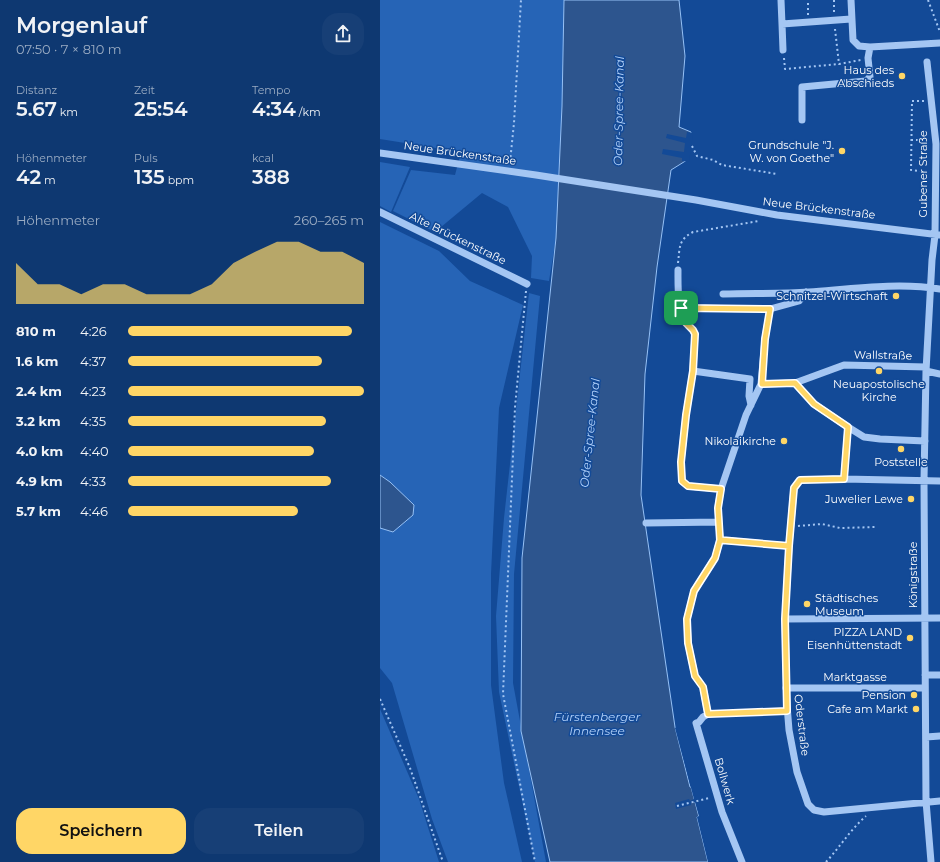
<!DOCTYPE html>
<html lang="de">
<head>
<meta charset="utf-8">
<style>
  :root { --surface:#0e3871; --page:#173f76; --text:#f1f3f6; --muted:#9bacc3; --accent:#ffd666 }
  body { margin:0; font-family:Montserrat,sans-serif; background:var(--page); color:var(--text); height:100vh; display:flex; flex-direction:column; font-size:15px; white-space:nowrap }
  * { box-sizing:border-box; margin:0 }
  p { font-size:13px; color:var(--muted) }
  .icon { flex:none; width:22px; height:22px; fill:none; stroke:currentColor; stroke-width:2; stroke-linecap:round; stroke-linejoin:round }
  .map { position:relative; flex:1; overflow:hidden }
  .panel { display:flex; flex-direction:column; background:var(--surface); width:380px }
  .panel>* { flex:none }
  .pin { position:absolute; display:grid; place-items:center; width:34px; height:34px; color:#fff; margin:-17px; border-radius:8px; box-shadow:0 2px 6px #0006 }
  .round { display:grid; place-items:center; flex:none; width:42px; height:42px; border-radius:16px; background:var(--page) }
  .summary { display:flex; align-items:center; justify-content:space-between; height:68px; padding:0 16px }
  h1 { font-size:22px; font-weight:600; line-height:30px }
  .figures { display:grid; grid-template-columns:repeat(3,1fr); gap:6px; height:68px; padding:4px 16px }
  .figures div { display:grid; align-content:center }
  .figures b { font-size:20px; font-weight:600 }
  .figures small { font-size:11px; font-weight:400 }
  .figures p { font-size:11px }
  .chart { height:112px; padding:8px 16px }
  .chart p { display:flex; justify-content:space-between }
  .chart svg { width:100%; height:72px; margin-top:4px; fill:var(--accent); opacity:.7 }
  .action { display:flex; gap:8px; margin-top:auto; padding:8px 16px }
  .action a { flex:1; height:46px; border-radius:16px; background:var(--accent); color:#111; font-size:16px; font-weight:600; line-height:46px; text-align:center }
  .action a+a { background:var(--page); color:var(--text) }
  ul { padding:0 16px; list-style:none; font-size:13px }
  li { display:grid; grid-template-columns:64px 48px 1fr; align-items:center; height:30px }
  li i { height:10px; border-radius:5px; background:var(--accent) }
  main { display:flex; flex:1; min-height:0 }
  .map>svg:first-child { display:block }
  .green { fill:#2664b6 }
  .water { fill:#2d558e; stroke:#96c1f6 }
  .pier { fill:#134a97 }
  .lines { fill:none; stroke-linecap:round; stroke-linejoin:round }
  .path { stroke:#a4c6f3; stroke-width:2; stroke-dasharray:2 3; stroke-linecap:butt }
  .minor { stroke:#a4c6f3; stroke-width:7 }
  .route-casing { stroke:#fff; stroke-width:8 }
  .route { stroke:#ffd666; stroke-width:5 }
  .poi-dot { fill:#ffd666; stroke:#134a97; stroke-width:1.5 }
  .labels { text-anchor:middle; stroke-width:3; stroke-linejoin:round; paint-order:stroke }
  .poi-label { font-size:11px; fill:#fff; stroke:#134a97; text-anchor:end }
  .street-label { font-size:11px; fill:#fff; stroke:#134a97 }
  .water-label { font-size:12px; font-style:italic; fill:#b1d0f9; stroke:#134a97 }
</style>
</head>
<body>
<main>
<section class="panel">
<div class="summary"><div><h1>Morgenlauf</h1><p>07:50 · 7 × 810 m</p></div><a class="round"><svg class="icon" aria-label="share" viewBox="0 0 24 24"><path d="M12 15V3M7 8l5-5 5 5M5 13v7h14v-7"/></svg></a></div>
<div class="figures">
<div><p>Distanz</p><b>5.67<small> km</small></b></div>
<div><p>Zeit</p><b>25:54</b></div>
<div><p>Tempo</p><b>4:34<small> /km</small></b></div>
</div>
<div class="figures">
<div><p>Höhenmeter</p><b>42<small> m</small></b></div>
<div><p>Puls</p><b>135<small> bpm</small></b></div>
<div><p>kcal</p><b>388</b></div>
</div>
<div class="chart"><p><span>Höhenmeter</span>260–265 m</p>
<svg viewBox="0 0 160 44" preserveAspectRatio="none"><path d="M0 44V19L10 32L20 32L30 38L40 32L50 32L60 38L70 38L80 38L90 32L100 19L110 12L120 6L130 6L140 12L150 12L160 19V44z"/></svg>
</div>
<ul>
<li><b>810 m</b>4:26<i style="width:95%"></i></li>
<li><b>1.6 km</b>4:37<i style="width:82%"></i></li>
<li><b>2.4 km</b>4:23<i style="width:100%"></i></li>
<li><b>3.2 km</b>4:35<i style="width:84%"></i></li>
<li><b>4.0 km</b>4:40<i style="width:79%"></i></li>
<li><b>4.9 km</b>4:33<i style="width:86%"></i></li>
<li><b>5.7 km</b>4:46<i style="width:72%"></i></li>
</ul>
<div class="action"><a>Speichern</a><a>Teilen</a></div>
</section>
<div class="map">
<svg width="560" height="862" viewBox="0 0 560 862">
  <rect width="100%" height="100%" fill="#134a97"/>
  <!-- green -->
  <path class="green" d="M0,0H184L182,106L176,238L169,281L151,278L152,256L128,207L102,193L55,232L13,211L31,170L75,175L81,152L0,139Z
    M0,162L30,167L11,212L0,206Z
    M0,222L59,251L90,281L143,305L119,408L111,574V685L124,783L142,862H68L52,819L12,683L0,668V528L13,532L10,482L0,475Z
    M149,293L160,296L134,574L133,683L166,862H155L119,692L116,616L124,518Z
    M0,709L39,799L59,862H0Z"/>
  <!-- water -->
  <path class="water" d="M184,0H299L305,56L299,127L311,132L307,160L291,170L277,267L265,374L261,495L295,727L310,787H311L319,817H317L328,862H170L141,731L142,558L176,238L182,106Z
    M0,475L10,482L34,505L33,515L13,532L0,528Z"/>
  <!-- pier -->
  <path class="pier" d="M307,132L313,133L309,162L302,161V158L282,154L283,149L304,152L305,143L286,138L287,134L306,138Z
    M297,727L311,785L313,787L321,816L319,819L330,862H328L317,817L319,816L315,802L311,803V805L296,809L295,803L309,799L310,801L314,799L295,728Z"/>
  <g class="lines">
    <!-- path -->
    <path class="path" d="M454,0V13
      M548,0L560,32
      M428,15V0
      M455,29L459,64L481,60
      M404,58L405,69L459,64
      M544,101H532L531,170L548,172
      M531,140H548
      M312,146L317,156L333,160L342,165L397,174
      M130,162L134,123L141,0
      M298,263C300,247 298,240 313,232L379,221
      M146,291L135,407L123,694L155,862
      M418,526L442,524L460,528L497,527
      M0,699L30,768L63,862
      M336,714L400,712
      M297,806L329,798
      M446,862C460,847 470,830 486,816"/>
    <!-- minor -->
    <path class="minor" d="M401,0L402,24
      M471,0L473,40L479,46L490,47L560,43
      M403,50L402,24L471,19
      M547,62L556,144L555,235L552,260L546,371L544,480L546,801L551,862
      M422,120V87L486,81L490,77L488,58L490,47
      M0,153L156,175L316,200L397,215L560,235
      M0,212L147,284
      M298,270C298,288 297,308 307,324C309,328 313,329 315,334L313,371L306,415L301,462L302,481L308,486L341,489
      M343,294C371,293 400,294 429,292C470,289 519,282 560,289
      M301,308L390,309L419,301L426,292
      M313,371L370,379L369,396L371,405
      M546,371L560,374
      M415,383L464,365L546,367
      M381,384L415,383L434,404L468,427L464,479
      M468,427L484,437L500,439L545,441
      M560,481L464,479L420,480L414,488L409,546L405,619L407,705L409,730L417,772L428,804L434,810L444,812L560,801
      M266,523L339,522
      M340,540L409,546
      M405,619L560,618
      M545,675H560
      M406,688H545
      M546,737L560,736
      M362,862L342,812L316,723L319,722L323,717L328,714L323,687L315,676L308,643L307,619L314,591L335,558L340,540L338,507L341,489L366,415L381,384L385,339L390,309"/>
  </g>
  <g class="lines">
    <defs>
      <path id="route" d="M301,308L306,323L313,330L315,334L313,371L306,415L301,462L302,481L308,486L341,489L338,508L340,540L409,546L405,619L407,711L328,714L323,687L315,676L308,643L307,619L314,591L335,558L340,540L409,546L414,488L420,480L464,479L468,427L434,404L415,383L382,384L385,339L390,309L301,308"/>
    </defs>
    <!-- route casing -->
    <use href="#route" class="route-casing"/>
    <!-- route -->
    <use href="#route" class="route"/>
  </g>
  <!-- markers -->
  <g class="poi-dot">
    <circle cx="522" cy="76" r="4"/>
    <circle cx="462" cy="151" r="4"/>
    <circle cx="516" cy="296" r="4"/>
    <circle cx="499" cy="371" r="4"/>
    <circle cx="404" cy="441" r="4"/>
    <circle cx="521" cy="449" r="4"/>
    <circle cx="531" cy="499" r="4"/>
    <circle cx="427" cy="604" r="4"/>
    <circle cx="530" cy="638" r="4"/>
    <circle cx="534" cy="695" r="4"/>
    <circle cx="536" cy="709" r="4"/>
  </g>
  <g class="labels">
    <!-- poi labels -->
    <g class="poi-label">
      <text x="514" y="74">Haus des<tspan x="514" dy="13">Abschieds</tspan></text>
      <text x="454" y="149">Grundschule "J.<tspan x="454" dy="13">W. von Goethe"</tspan></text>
      <text x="508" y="300">Schnitzel-Wirtschaft</text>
      <text x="499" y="388" text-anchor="middle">Neuapostolische<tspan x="499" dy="13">Kirche</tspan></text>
      <text x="396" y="445">Nikolaikirche</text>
      <text x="521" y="466" text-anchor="middle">Poststelle</text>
      <text x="523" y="503">Juwelier Lewe</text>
      <text x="435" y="602" text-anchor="start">Städtisches<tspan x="435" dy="13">Museum</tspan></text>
      <text x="522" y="636">PIZZA LAND<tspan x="522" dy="13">Eisenhüttenstadt</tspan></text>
      <text x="526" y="699">Pension</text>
      <text x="528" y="713">Cafe am Markt</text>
    </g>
    <!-- street labels -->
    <g class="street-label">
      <text transform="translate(80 153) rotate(8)" y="4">Neue Brückenstraße</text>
      <text transform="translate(543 174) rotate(-90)" y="4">Gubener Straße</text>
      <text transform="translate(439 208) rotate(7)" y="4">Neue Brückenstraße</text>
      <text transform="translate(78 238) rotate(26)" y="4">Alte Brückenstraße</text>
      <text transform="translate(503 355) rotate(1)" y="4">Wallstraße</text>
      <text transform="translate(533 575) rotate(-90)" y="4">Königstraße</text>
      <text x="475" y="681">Marktgasse</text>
      <text transform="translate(422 725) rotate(83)" y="4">Oderstraße</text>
      <text transform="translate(345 781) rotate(74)" y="4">Bollwerk</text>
    </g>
    <!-- water labels -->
    <g class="water-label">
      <text transform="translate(239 111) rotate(-89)" y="4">Oder-Spree-Kanal</text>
      <text transform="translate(210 433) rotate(-84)" y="4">Oder-Spree-Kanal</text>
      <text x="217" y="721">Fürstenberger<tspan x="217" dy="14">Innensee</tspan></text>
    </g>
  </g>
</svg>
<div class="pin" style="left:301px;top:308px;background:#1e9e55"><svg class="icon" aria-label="arrive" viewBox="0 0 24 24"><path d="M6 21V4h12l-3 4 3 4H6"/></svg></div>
</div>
</main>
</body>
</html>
